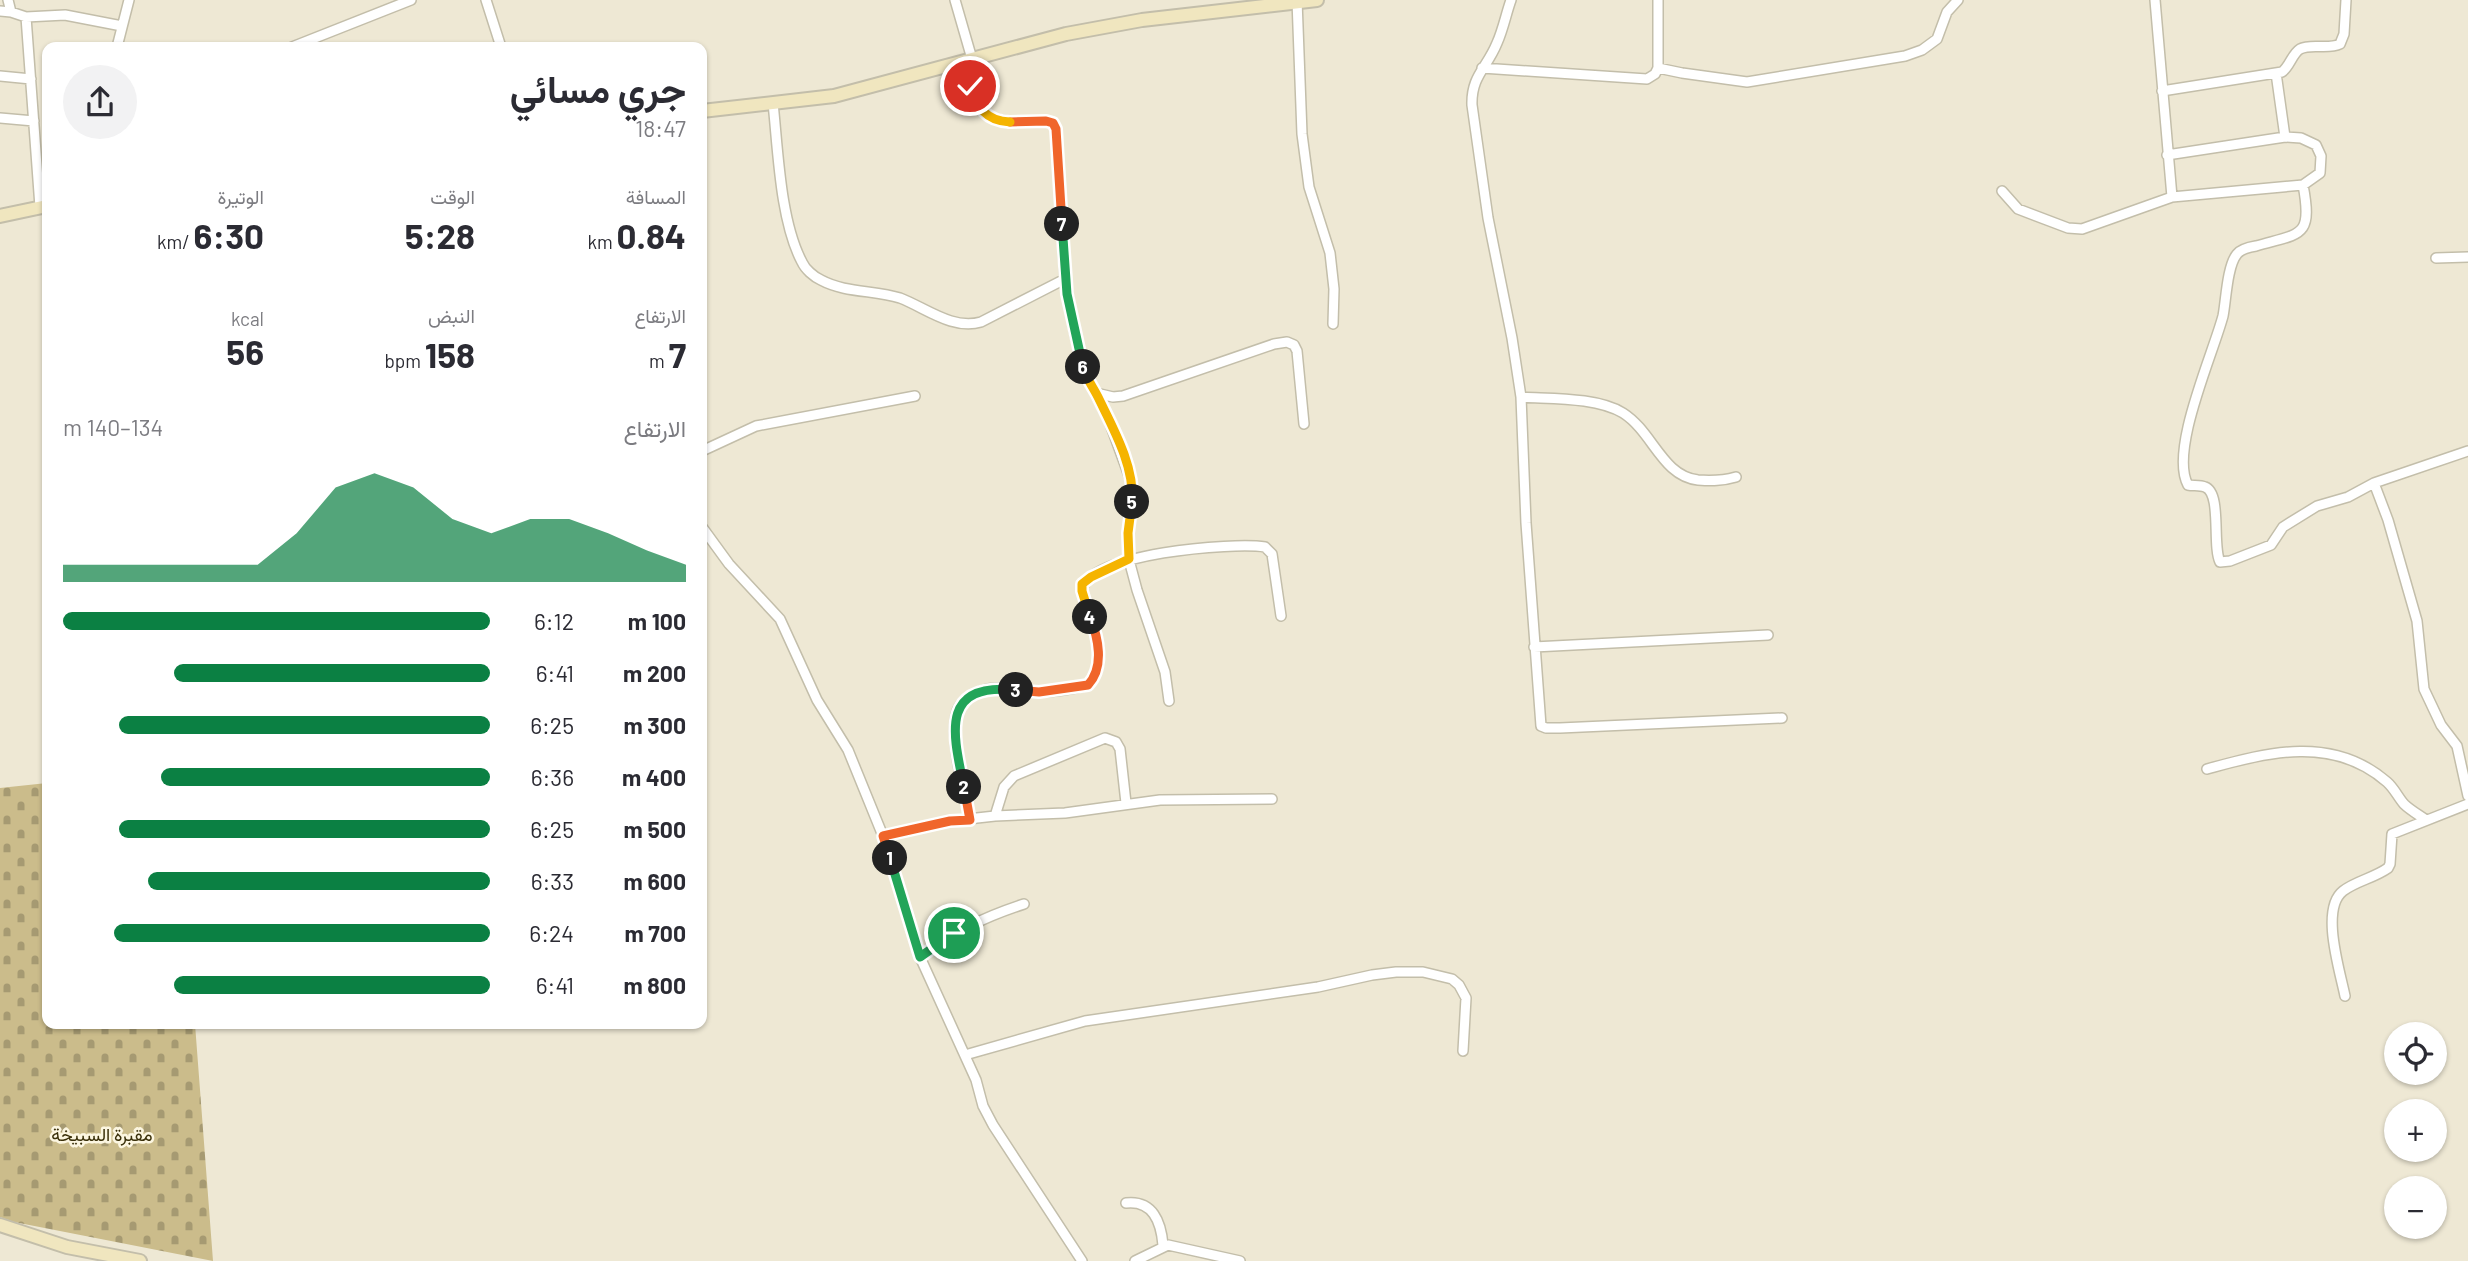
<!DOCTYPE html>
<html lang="ar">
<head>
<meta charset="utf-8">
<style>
  :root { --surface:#fff; --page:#f2f2f3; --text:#2b2b33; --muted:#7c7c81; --accent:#0b8043 }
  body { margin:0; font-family:Barlow,Vazirmatn,sans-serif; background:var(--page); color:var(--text); direction:rtl; height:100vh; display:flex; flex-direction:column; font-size:26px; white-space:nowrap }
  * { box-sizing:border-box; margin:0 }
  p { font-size:23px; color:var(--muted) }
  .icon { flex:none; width:38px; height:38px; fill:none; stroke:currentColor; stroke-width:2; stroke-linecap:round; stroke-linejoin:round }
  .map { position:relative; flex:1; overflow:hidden; direction:ltr }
  .drawer { position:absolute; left:42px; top:42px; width:665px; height:987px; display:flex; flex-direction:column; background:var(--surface); border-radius:14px; box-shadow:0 2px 5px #0004; direction:rtl }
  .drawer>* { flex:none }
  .fabs { position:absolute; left:2384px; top:1022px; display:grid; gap:14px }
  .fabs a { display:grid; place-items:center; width:63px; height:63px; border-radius:50%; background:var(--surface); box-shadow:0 2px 5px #0004; font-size:35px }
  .pin { position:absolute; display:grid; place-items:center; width:60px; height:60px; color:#fff; margin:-30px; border:4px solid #fff; border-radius:50%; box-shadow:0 2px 7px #0007 }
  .km { position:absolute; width:35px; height:35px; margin:-18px; border-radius:50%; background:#222; color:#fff; font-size:19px; line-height:35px; text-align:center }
  .round { display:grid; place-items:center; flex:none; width:74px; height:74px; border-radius:37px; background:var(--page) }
  .head { display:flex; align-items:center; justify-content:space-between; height:119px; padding:0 21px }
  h1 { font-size:38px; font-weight:700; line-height:52px }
  .figures { display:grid; grid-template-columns:repeat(3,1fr); gap:10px; height:119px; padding:7px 21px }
  .figures div { display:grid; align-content:center }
  .figures b { font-size:35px; font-weight:700 }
  .figures small { font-size:19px; font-weight:400 }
  .figures p { font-size:19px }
  .chart { height:196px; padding:14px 21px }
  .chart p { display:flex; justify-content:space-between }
  .chart svg { width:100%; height:126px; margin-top:7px; fill:var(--accent); opacity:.7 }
  ul { padding:0 21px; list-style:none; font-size:23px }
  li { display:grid; grid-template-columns:112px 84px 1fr; align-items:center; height:52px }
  li i { height:18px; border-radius:9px; background:var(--accent) }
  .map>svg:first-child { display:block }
  .cemetery { fill:url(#cemetery-stones) }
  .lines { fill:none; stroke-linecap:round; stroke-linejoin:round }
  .street-casing { stroke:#c3beaa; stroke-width:12 }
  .secondary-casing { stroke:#c3beaa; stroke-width:16 }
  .street { stroke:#fff; stroke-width:9 }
  .secondary { stroke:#f0e6bf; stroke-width:12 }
  .split-1-casing { stroke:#fff; stroke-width:14 }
  .split-2-casing { stroke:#fff; stroke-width:14 }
  .split-3-casing { stroke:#fff; stroke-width:14 }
  .split-4-casing { stroke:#fff; stroke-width:14 }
  .split-5-casing { stroke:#fff; stroke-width:14 }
  .split-6-casing { stroke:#fff; stroke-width:14 }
  .split-7-casing { stroke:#fff; stroke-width:14 }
  .split-8-casing { stroke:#fff; stroke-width:14 }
  .split-9-casing { stroke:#fff; stroke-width:14 }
  .split-1 { stroke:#22a559; stroke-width:9 }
  .split-2 { stroke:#f0652b; stroke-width:9 }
  .split-3 { stroke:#22a559; stroke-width:9 }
  .split-4 { stroke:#f0652b; stroke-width:9 }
  .split-5 { stroke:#f5b400; stroke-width:9 }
  .split-6 { stroke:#f5b400; stroke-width:9 }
  .split-7 { stroke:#22a559; stroke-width:9 }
  .split-8 { stroke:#f0652b; stroke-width:9 }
  .split-9 { stroke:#f5b400; stroke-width:9 }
  .labels { text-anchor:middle; stroke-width:5; stroke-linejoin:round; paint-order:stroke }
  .park-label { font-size:18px; fill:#3a300a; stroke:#fcf6e1 }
</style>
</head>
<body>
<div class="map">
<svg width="2468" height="1261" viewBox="0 0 2468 1261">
  <defs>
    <pattern id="cemetery-stones" width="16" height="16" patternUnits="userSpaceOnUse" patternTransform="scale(1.75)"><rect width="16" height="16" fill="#cbbc8b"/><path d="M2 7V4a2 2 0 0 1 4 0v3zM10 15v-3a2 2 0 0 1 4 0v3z" fill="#a69a72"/></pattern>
  </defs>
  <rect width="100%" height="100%" fill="#eee8d4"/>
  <!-- cemetery -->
  <path class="cemetery" d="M47,783V1024H195L213,1261L14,1222L0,1217V788Z"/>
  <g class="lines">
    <defs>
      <path id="street" d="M8,0L11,12L26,17L65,15L122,26
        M486,0L501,47
        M955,0L972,59
        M1297,0L1302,134L1309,187L1330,253L1334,289L1333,324
        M1511,0C1506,14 1503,30 1497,43C1487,68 1471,76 1472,105L1488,218L1512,338L1521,397L1526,523L1541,726L1546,728H1560L1782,718
        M2155,0L2172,197
        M0,11L11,12
        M26,17L40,207
        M117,47L129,0
        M292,47L411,0
        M963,61C980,121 984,124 1046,121L1053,123L1056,129L1065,279L1075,334L1085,374L1108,418L1132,484V508L1128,533L1129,560L1137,590L1165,672L1169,701
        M1482,68L1647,79L1655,74L1658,68V0
        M1658,68L1682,73L1747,82L1905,56L1922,50L1937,39L1947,12L1958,0
        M2276,73L2285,137
        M0,76L31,79
        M2162,91L2282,72C2290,66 2292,54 2300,49C2311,43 2328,50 2340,44L2344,34L2346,0
        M773,103C778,149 780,221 802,262C805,269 814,277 821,280C845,293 875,290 900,298C926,308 952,330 981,322L1065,279
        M0,118L34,121
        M2303,185C2313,238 2301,233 2256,246C2250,247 2241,249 2237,254C2227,266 2226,301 2223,316C2213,354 2169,451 2188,485C2193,486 2200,485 2205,487C2222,493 2212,546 2220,562L2230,561L2271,545L2283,527L2317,506L2348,497L2374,483L2468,451
        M2002,191L2018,209L2068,228L2082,229L2172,197L2303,185L2320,173L2321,156L2316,145L2301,138L2285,137L2167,155
        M2436,258L2468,257
        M1096,393L1113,397L1123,396L1274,344L1287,342L1294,345L1297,351L1304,424
        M1521,397C1551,399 1597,397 1623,413C1653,432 1662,476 1698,480C1712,481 1722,481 1736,477
        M702,451L756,426L915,396
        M2374,483L2388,520L2417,621L2424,689L2441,725L2457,746L2468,796
        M702,527L729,564L780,619L817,700L848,750L883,836L920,957L976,1080L983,1106L993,1125L1082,1261
        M1534,647L1768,635
        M2207,769C2269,752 2333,735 2387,782C2394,788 2398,797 2404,804C2410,810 2419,815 2426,820
        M995,816L1004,787L1014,776L1105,738L1116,742L1120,749L1126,803
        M970,820C965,796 946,727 959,707C965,697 984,688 996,688C1010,687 1025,692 1039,692C1055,692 1073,689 1088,685C1113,659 1089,619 1082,591C1086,553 1234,542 1265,547L1272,554L1281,616
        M883,836L950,821L995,816L1065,813L1160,800L1272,799
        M920,957C957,931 981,918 1024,904
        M2345,996C2340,971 2320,909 2343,891C2356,881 2374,878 2388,868L2390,864L2392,834L2468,804
        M965,1055L1085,1021L1318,987L1372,975L1396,972H1423L1452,979L1459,985L1466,998L1463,1051
        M1126,1203C1153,1200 1161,1222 1163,1245
        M1135,1261L1168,1245L1240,1261"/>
      <path id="secondary" d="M702,111L834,96L1066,34L1142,20L1317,0
        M0,216L47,206
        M0,1225L67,1247L140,1261"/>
    </defs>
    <!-- street casing -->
    <use href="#street" class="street-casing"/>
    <!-- secondary casing -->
    <use href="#secondary" class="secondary-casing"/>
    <!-- street -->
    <use href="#street" class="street"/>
    <!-- secondary -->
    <use href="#secondary" class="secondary"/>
  </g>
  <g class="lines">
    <defs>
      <path id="split-1" d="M890,858L920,957L954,933"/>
      <path id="split-2" d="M890,858L883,836L950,821L970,820L964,787"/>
      <path id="split-3" d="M964,787C953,734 939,682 1016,690"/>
      <path id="split-4" d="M1016,690L1039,692L1088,685C1105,667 1098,637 1090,617"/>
      <path id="split-5" d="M1090,617L1082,591V584L1091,577L1129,559L1128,533L1132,502"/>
      <path id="split-6" d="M1083,367C1086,378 1093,387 1098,397C1113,428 1135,467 1132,502"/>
      <path id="split-7" d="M1062,224L1067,294L1083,367"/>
      <path id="split-8" d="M1010,122L1046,121L1053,123L1056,129L1062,224"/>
      <path id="split-9" d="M970,86C978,107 985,121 1010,122"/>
    </defs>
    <!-- split-1 casing -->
    <use href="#split-1" class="split-1-casing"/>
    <!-- split-2 casing -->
    <use href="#split-2" class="split-2-casing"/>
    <!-- split-3 casing -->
    <use href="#split-3" class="split-3-casing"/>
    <!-- split-4 casing -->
    <use href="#split-4" class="split-4-casing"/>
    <!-- split-5 casing -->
    <use href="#split-5" class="split-5-casing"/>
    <!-- split-6 casing -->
    <use href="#split-6" class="split-6-casing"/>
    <!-- split-7 casing -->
    <use href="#split-7" class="split-7-casing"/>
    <!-- split-8 casing -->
    <use href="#split-8" class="split-8-casing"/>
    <!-- split-9 casing -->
    <use href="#split-9" class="split-9-casing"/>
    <!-- split-1 -->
    <use href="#split-1" class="split-1"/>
    <!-- split-2 -->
    <use href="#split-2" class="split-2"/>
    <!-- split-3 -->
    <use href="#split-3" class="split-3"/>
    <!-- split-4 -->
    <use href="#split-4" class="split-4"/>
    <!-- split-5 -->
    <use href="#split-5" class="split-5"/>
    <!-- split-6 -->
    <use href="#split-6" class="split-6"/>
    <!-- split-7 -->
    <use href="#split-7" class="split-7"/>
    <!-- split-8 -->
    <use href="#split-8" class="split-8"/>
    <!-- split-9 -->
    <use href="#split-9" class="split-9"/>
  </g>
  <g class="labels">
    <!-- park labels -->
    <g class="park-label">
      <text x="102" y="1141">مقبرة السبيخة</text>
    </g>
  </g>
</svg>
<div class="fabs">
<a><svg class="icon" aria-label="locate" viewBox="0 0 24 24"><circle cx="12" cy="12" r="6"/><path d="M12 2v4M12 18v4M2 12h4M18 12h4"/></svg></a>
<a>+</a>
<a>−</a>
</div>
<div class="pin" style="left:954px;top:933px;background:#1e9e55"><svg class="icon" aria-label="arrive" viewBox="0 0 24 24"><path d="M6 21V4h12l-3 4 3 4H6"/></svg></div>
<div class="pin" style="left:970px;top:86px;background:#d93025"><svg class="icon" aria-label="check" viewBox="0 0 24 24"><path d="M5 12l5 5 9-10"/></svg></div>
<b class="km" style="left:890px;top:858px">1</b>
<b class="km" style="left:964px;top:787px">2</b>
<b class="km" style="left:1016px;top:690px">3</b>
<b class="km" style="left:1090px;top:617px">4</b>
<b class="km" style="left:1132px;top:502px">5</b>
<b class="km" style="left:1083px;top:367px">6</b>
<b class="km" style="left:1062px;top:224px">7</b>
<section class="drawer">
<div class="head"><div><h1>جري مسائي</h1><p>18:47</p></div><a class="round"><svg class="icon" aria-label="share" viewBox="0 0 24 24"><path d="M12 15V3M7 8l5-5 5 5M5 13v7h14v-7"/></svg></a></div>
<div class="figures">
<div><p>المسافة</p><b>0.84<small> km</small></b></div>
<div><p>الوقت</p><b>5:28</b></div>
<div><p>الوتيرة</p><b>6:30<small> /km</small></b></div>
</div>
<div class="figures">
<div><p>الارتفاع</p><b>7<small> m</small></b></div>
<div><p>النبض</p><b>158<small> bpm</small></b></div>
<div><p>kcal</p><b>56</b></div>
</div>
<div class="chart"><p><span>الارتفاع</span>134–140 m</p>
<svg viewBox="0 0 160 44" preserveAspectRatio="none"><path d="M0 44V38L10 38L20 38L30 38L40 38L50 38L60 27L70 11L80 6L90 11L100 22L110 27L120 22L130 22L140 27L150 33L160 38V44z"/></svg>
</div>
<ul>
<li><b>100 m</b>6:12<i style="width:100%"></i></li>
<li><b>200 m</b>6:41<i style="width:74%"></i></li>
<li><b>300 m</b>6:25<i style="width:87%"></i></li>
<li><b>400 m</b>6:36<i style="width:77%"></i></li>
<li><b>500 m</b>6:25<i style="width:87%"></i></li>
<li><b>600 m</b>6:33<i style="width:80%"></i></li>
<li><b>700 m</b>6:24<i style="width:88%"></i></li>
<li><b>800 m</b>6:41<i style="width:74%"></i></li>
</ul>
</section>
</div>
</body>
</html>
